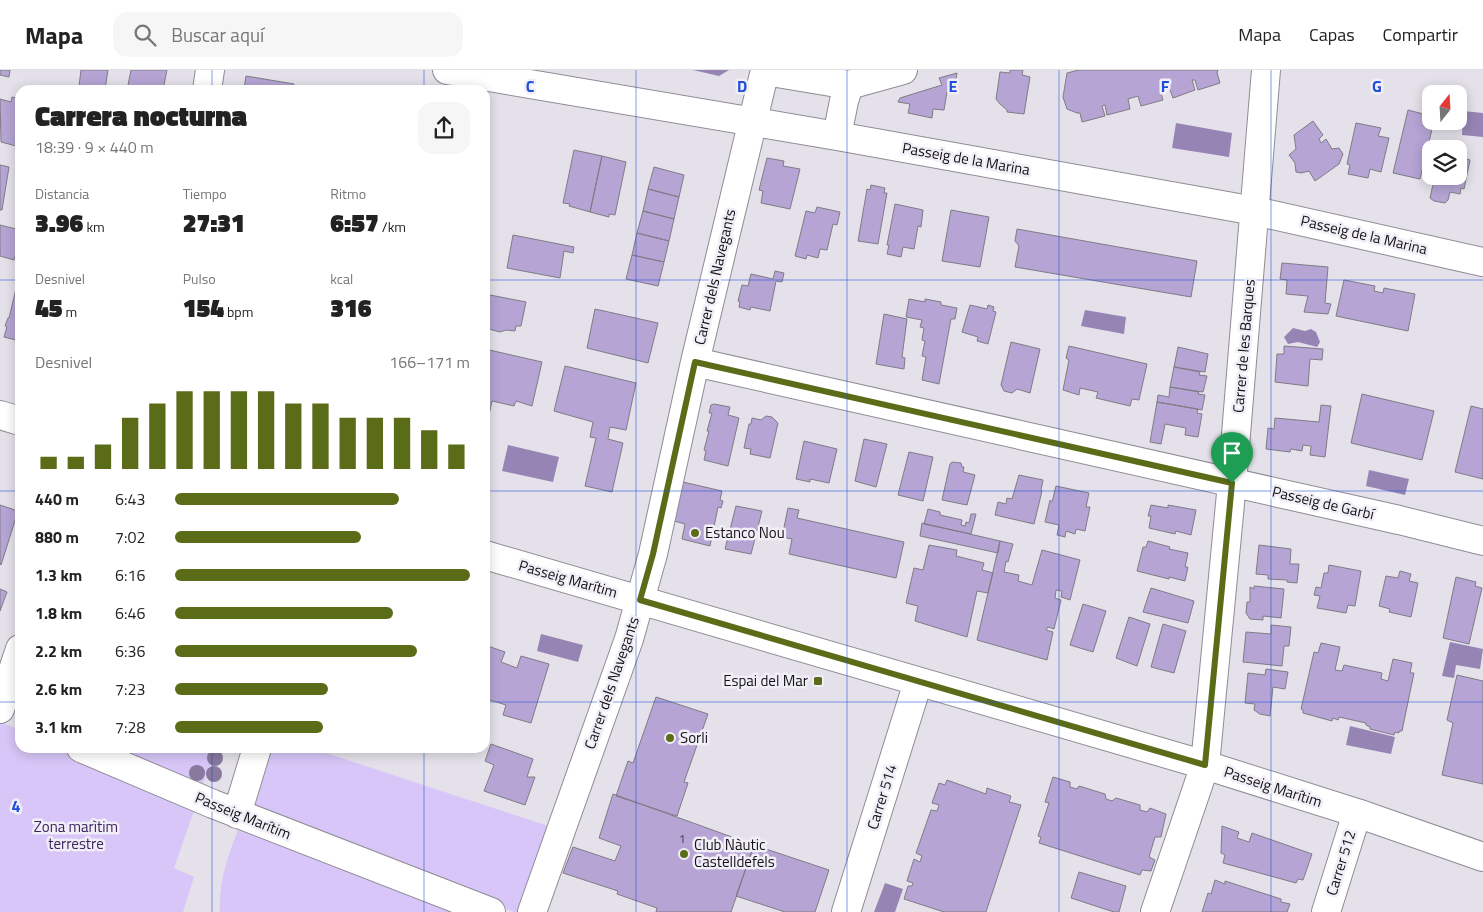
<!DOCTYPE html>
<html lang="es">
<head>
<meta charset="utf-8">
<style>
  :root { --surface:#fff; --page:#f6f6f6; --text:#222; --muted:#767676; --line:#e0e0e0; --accent:#5b6c19 }
  body { margin:0; font-family:"Titillium Web",sans-serif; background:var(--page); color:var(--text); height:100vh; display:flex; flex-direction:column; font-size:19px; white-space:nowrap }
  * { box-sizing:border-box; margin:0 }
  p { font-size:16px; color:var(--muted) }
  .icon { flex:none; width:28px; height:28px; fill:none; stroke:currentColor; stroke-width:2; stroke-linecap:round; stroke-linejoin:round }
  .map { position:relative; flex:1; overflow:hidden }
  .details { position:absolute; left:15px; top:15px; width:475px; height:668px; display:flex; flex-direction:column; background:var(--surface); border-radius:15px; box-shadow:0 2px 12px #0003 }
  .details>* { flex:none }
  .needle { width:32px; rotate:18deg }
  .tools { position:absolute; left:1422px; top:15px; display:grid; gap:10px }
  .tools a { display:grid; place-items:center; width:45px; height:45px; border-radius:10px; background:var(--surface); box-shadow:0 2px 12px #0003; font-size:25px }
  .pin { position:absolute; display:grid; place-items:center; width:42px; height:42px; color:#fff; margin:-51px -21px; border-radius:50% 50% 50% 0; rotate:-45deg; box-shadow:0 0 5px #0007 }
  .pin .icon { rotate:45deg }
  .round { display:grid; place-items:center; flex:none; width:52px; height:52px; border-radius:15px; background:var(--page) }
  .overview { display:flex; align-items:center; justify-content:space-between; height:85px; padding:0 20px }
  h1 { font-size:28px; font-weight:800; line-height:38px }
  .stats { display:grid; grid-template-columns:repeat(3,1fr); gap:8px; height:85px; padding:5px 20px }
  .stats div { display:grid; align-content:center }
  .stats b { font-size:25px; font-weight:800 }
  .stats small { font-size:14px; font-weight:400 }
  .stats p { font-size:14px }
  .chart { height:140px; padding:10px 20px }
  .chart p { display:flex; justify-content:space-between }
  .chart svg { width:100%; height:90px; margin-top:5px; stroke:var(--accent); stroke-width:6 }
  ul { padding:0 20px; list-style:none; font-size:16px }
  li { display:grid; grid-template-columns:80px 60px 1fr; align-items:center; height:38px }
  li i { height:12px; border-radius:6px; background:var(--accent) }
  header { display:flex; align-items:center; gap:30px; box-sizing:border-box; height:70px; padding:0 25px; background:var(--surface); border-bottom:1px solid var(--line) }
  header strong { font-size:24px }
  nav { display:flex; gap:28px; margin-inline-start:auto; font-size:18px }
  .search { width:350px; height:45px; background:var(--page); display:flex; align-items:center; gap:12px; box-sizing:border-box; padding:0 18px; border-radius:15px; color:var(--muted); font-size:19px }
  .map>svg:first-child { display:block }
  .green { fill:#d7c6f7 }
  .water { fill:#9685b4 }
  .building { fill:#b5a4d4; stroke:#7f7c85 }
  .lines { fill:none; stroke-linecap:round; stroke-linejoin:round }
  .minor-casing { stroke:#8f8c95; stroke-width:30 }
  .minor { stroke:#fff; stroke-width:28 }
  .tree { fill:#88799d }
  .route-casing { stroke:#fff; stroke-width:10 }
  .route { stroke:#5b6c19; stroke-width:6 }
  .grid { fill:none; stroke:#1d4ed8; stroke-width:1; stroke-opacity:0.55 }
  .poi-dot { fill:#5b6c19; stroke:#f1eef8; stroke-width:2 }
  .labels { text-anchor:middle; stroke-width:5; stroke-linejoin:round; paint-order:stroke }
  .number-label { font-size:12px; fill:#3c3645 }
  .street-label { font-size:15px; fill:#131215; stroke:#f1eef8 }
  .poi-label { font-size:15px; fill:#131215; stroke:#f1eef8; text-anchor:start }
  .park-label { font-size:15px; fill:#3d245e; stroke:#f1eef8 }
  .grid-label { font-size:16px; text-anchor:middle; font-weight:bold; fill:#1d4ed8; stroke:#f1eef8; stroke-width:5; stroke-linejoin:round; paint-order:stroke }
</style>
</head>
<body>
<header>
<strong>Mapa</strong>
<div class="search"><svg class="icon" aria-label="search" viewBox="0 0 24 24"><circle cx="10" cy="10" r="6"/><path d="M15 15l6 6"/></svg>Buscar aquí</div>
<nav><a>Mapa</a><a>Capas</a><a>Compartir</a></nav>
</header>
<div class="map">
<svg width="1483" height="842" viewBox="0 0 1483 842">
  <rect width="100%" height="100%" fill="#e4e1ea"/>
  <!-- green -->
  <path class="green" d="M0,652L20,660V678H63L197,732L174,798L194,807L183,842H0Z
    M115,678H217L203,714Z
    M270,678H311L548,756L521,842H514L251,734Z
    M241,752L465,842H220C218,810 230,781 241,752Z"/>
  <!-- water -->
  <path class="water" d="M693,0H729L719,6Z
    M1463,41L1483,43V67L1462,65Z
    M1176,53L1232,63L1229,87L1172,78Z
    M1085,240L1126,247L1124,264L1081,256Z
    M1293,258L1305,261L1311,259L1316,262L1320,272L1317,277L1298,272L1288,274L1284,267Z
    M508,375L559,387L553,412L502,401Z
    M1369,400L1409,409L1405,425L1366,416Z
    M541,564L583,575L578,592L537,581Z
    M1450,572L1483,579L1480,599L1456,595L1454,608L1442,606Z
    M1350,656L1395,667L1391,684L1346,675Z
    M885,813L903,819L895,842H874Z"/>
  <!-- building -->
  <path class="building" d="M0,0H10L9,7L0,5Z
    M81,0H108L105,20H94L79,16Z
    M131,0H167L163,20H127Z
    M1010,0H1023L1022,5L1030,7L1024,44L1007,42V40L1000,34L996,29L1000,2L1010,3Z
    M1079,0H1218L1217,3L1220,13L1198,20L1195,10H1192L1195,20L1173,28L1169,17L1160,20L1163,30L1141,36L1138,26L1128,29L1130,39L1107,45L1105,35L1102,36L1105,46L1082,52L1080,43H1077L1067,39L1063,27L1067,3Z
    M957,3L954,23L947,22L944,40L933,39L932,48L908,43L910,34L898,32L900,28L942,15L939,8Z
    M246,6L294,14L293,20H230V17L244,19Z
    M12,27L20,29V77L1,72L0,29L11,32Z
    M1408,40L1431,46V51H1434L1420,109L1393,103Z
    M1313,51L1323,65L1319,69L1321,73L1326,69L1332,79L1339,78L1343,84L1339,94L1315,111L1309,101L1301,103L1296,102L1295,93L1289,85L1296,79L1294,65Z
    M1356,53L1381,58L1378,66L1389,68L1381,102L1370,99L1368,108L1348,104L1350,95L1347,94Z
    M1435,71L1453,75V79H1434Z
    M574,80L602,86L590,142L569,136L570,134L563,133Z
    M602,86L626,92L615,145L609,144V147L590,142Z
    M1459,87L1470,90L1464,119L1461,118L1460,124L1450,122L1448,130L1445,133L1434,131L1430,128L1434,110L1433,109V106H1459Z
    M767,88L784,91L783,96L800,99L790,139L761,133L763,121L759,120Z
    M0,95L9,97L2,140H0Z
    M654,97L684,105L679,127L648,119Z
    M871,115L885,118L884,123H887L878,174L858,171L867,119L870,120Z
    M648,119L679,127L674,149L643,141Z
    M895,134L923,140L921,157L918,156L914,179L903,177L901,187L887,184L889,175H887Z
    M817,137L840,142L837,155L833,154L827,180L820,179L818,188L807,185L806,189L795,186L806,141L815,143Z
    M951,140L989,147L980,197L942,191Z
    M643,141L674,149L669,171L637,163Z
    M0,155L20,160V169L14,190L0,186Z
    M1017,159L1197,191L1191,227L1015,197L1019,176L1015,171Z
    M637,163L669,171L664,192L632,185Z
    M513,165L574,177L573,183L564,181L560,208L507,198Z
    M632,185L664,192L658,216L626,209Z
    M1282,193L1328,197L1325,233L1331,234L1328,244L1304,242L1308,226L1286,224L1287,210L1280,209Z
    M775,201L784,203L782,212L776,211L770,241L751,237L750,240L739,237L740,232L738,231L742,215L748,216L751,204L773,209Z
    M20,210V271L4,267L7,257L5,256L8,248H9L16,219L17,220Z
    M1344,210L1375,216L1374,221L1383,223L1384,218L1415,224L1408,261L1336,246Z
    M485,224L526,232L521,256H516L515,261L506,260L500,262L485,258Z
    M909,229L925,232V229L941,232V235L957,238L955,249H951L939,314L922,310L926,287L922,286L925,271L922,270L924,258L920,257L922,250L906,247Z
    M970,235L987,239L988,235L994,237L993,241L996,242L988,274L977,271L978,267L962,262Z
    M595,239L658,253L648,293L587,278Z
    M884,244L907,249L902,287L905,288L904,299L876,294Z
    M1011,272L1040,279L1030,323L1017,319L1012,323L1004,321L1001,315Z
    M1069,276L1147,294L1139,330L1132,329L1130,336L1096,328L1098,322L1080,318L1079,325L1063,320L1069,290L1066,288Z
    M1284,276L1323,279L1322,290L1310,289L1308,316L1275,312L1277,284H1284Z
    M1178,277L1208,284L1205,302L1174,297Z
    M485,279L542,292L532,336L516,331L514,336L492,331L489,345L485,343Z
    M565,296L636,313L626,360L610,357L608,369L623,373L612,422L585,416L596,368L590,367L593,352L554,341Z
    M1174,297L1200,302L1199,305L1207,306L1203,322L1170,317Z
    M1170,317L1199,322L1198,324L1205,325L1202,340L1157,332L1158,325L1169,327Z
    M1362,324L1434,341L1422,390L1351,373Z
    M1157,332L1198,339L1197,343L1202,344L1198,367L1185,365L1186,358L1165,354L1161,374L1150,372Z
    M714,334L730,337L728,345L739,348L728,396L704,390L706,381L704,380L709,361H707L712,343H709L711,335Z
    M1321,335L1331,336L1325,387L1310,385L1311,376L1303,375L1302,381L1291,379L1290,382L1266,379L1268,358L1274,359L1275,348L1319,352Z
    M1471,336L1483,339V409L1455,402Z
    M766,346L772,347L778,353L770,388L750,384L751,379L744,378L749,354H751L752,348L761,350Z
    M864,369L887,374L876,417L855,411Z
    M804,371L837,379L829,413L810,409V412L796,409Z
    M909,382L933,387L923,431L898,425Z
    M952,392L961,393L962,397H964L963,402L975,405L967,435L942,430L950,394Z
    M1019,405L1043,410L1041,420L1042,421L1034,454L995,445L998,432L1006,434L1007,428L1012,429Z
    M683,412L722,421L720,430L723,431L721,438L718,437L710,476L682,469L685,454L674,451Z
    M1056,416L1089,423L1086,437H1090L1085,461L1076,459L1075,464L1066,461L1065,467L1057,465L1059,455L1045,452L1050,430L1052,432Z
    M0,435L18,441L1,495L0,494Z
    M1151,435L1168,438V435L1196,440L1191,465L1176,461L1175,464L1149,458L1151,446H1148Z
    M736,436L762,441L751,484L725,479Z
    M788,438L799,440L797,448L904,472L896,508L789,484L792,469L782,467Z
    M928,439L940,442V445L962,450L961,455L965,456L966,452L969,453L971,444H976L971,464L924,454Z
    M922,453L1000,471L998,483L920,466Z
    M1000,471L1013,474L1008,492L1006,491L1004,502L1019,505L1018,511L1032,515L1042,480L1080,490L1070,530L1061,527L1062,521L1056,520L1055,528L1061,530L1054,559L1048,557L1046,560L1053,562L1047,590L977,570Z
    M1148,471L1170,477L1169,479L1188,483L1185,497H1188L1185,511L1169,507V509L1137,501L1143,477H1146Z
    M929,475L957,480L956,486L984,493L982,500L993,503L988,523L977,521L967,567L915,551L918,536L906,533L914,498L923,500Z
    M1259,475L1291,479L1290,494H1299L1297,513L1287,512V510L1268,509V505L1256,504Z
    M1329,495L1361,501L1355,536L1348,535L1346,543L1317,538L1320,526L1314,525L1316,517L1321,518L1324,503H1328Z
    M1400,501L1411,504L1409,511L1418,513L1411,547L1389,542L1390,539L1379,536L1386,506L1398,508Z
    M1456,507L1476,512L1475,516L1482,518L1469,574L1443,568Z
    M1254,516L1284,519L1281,548L1263,546V550L1250,549L1246,543L1247,532H1250V517L1254,519Z
    M1151,518L1194,531L1188,553L1143,542Z
    M0,519L7,522L0,541Z
    M1083,534L1106,541L1093,582L1070,575Z
    M1129,547L1150,554L1137,596L1116,588Z
    M1163,554L1186,561L1174,603L1151,597Z
    M1271,555L1291,557L1289,576H1284L1282,596L1243,592L1246,562L1271,564Z
    M1321,573L1340,577L1335,600L1342,601L1344,595L1382,603L1381,609L1388,611L1393,589L1412,593L1410,603H1414L1402,661H1399V663L1395,662L1394,665L1370,659V657L1366,655V653L1339,647L1338,650L1333,648L1332,651L1303,643V640L1301,639L1314,582L1318,583Z
    M485,575L505,582L501,592L517,598L521,586L549,594L531,653L503,645L506,635L490,630L487,640L485,639Z
    M1266,599L1288,602L1285,619L1273,617L1270,646L1260,644L1254,640L1255,634L1245,633L1248,603L1265,605Z
    M1457,605L1483,611V714L1442,705L1453,653L1447,650Z
    M656,627L708,644L684,712L688,713L677,746L616,726L628,691L633,693Z
    M491,674L533,689L527,707H535L525,735L484,721L494,695L485,691Z
    M1053,707L1070,712V717L1077,719L1079,716L1105,724L1106,729L1112,731L1116,728L1140,735V740L1147,742L1150,738L1166,744L1161,767H1155L1149,787L1155,790L1151,801L1142,800L1140,805L1039,773L1041,767L1038,766L1049,733L1045,732Z
    M947,710L986,724L987,718L1011,726L1009,732L1021,735L986,842H944L904,829L908,816H912L913,813L907,811L914,789L920,792L922,786L916,783L931,740L937,741L939,735L932,733L939,713L945,715Z
    M613,724L754,775L731,842H656L657,838L617,824L618,821L563,803L573,777L615,791L621,776L599,768Z
    M1222,756L1239,762L1237,768L1249,772L1252,763L1312,784L1303,810L1298,809L1296,813L1223,793L1225,785L1221,783Z
    M754,775L829,800L815,842H785L736,826Z
    M1079,802L1126,816L1119,842H1114L1071,828Z
    M1215,810L1225,814V811L1281,829V832L1290,834L1287,842H1202L1208,823L1211,824Z"/>
  <g class="lines">
    <defs>
      <path id="minor" d="M447,0L837,66L1255,141L1483,192
        M765,1L849,15L903,0
        M207,20L210,0
        M837,66L844,31L849,15
        M695,292L1399,450L1483,471
        M0,345L20,351
        M485,485L1205,695L1357,743L1483,787
        M0,639L20,579
        M81,678L213,734L491,842
        M237,744L257,678
        M532,842L629,569L653,484L695,292L765,0
        M846,842L918,612
        M1155,842L1205,695L1232,413L1266,0
        M1326,842L1357,743"/>
    </defs>
    <!-- minor casing -->
    <use href="#minor" class="minor-casing"/>
    <!-- minor -->
    <use href="#minor" class="minor"/>
  </g>
  <!-- trees -->
  <g class="tree">
    <circle cx="215" cy="688" r="8"/>
    <circle cx="197" cy="703" r="8"/>
    <circle cx="214" cy="704" r="8"/>
  </g>
  <g class="lines">
    <defs>
      <path id="route" d="M695,292L1232,413L1205,695L640,530L653,484Z"/>
    </defs>
    <!-- route casing -->
    <use href="#route" class="route-casing"/>
    <!-- route -->
    <use href="#route" class="route"/>
  </g>
  <!-- grid -->
  <path class="grid" d="M212,0V20M424,0V20M636,0V842M847,0V842M1059,0V842M1271,0V842M0,210H20M485,210H1483M0,421H20M485,421H1483M0,632H20M485,632H1483M212,678V842M424,678V842"/>
  <!-- markers -->
  <g class="poi-dot">
    <circle cx="695" cy="463" r="5"/>
    <rect x="813" y="606" width="10" height="10" rx="2.5"/>
    <circle cx="670" cy="668" r="5"/>
    <circle cx="684" cy="784" r="5"/>
  </g>
  <g class="labels">
    <!-- number labels -->
    <g class="number-label">
      <text x="682" y="773">1</text>
    </g>
    <!-- street labels -->
    <g class="street-label">
      <text transform="translate(966 89) rotate(10)" y="5">Passeig de la Marina</text>
      <text transform="translate(1364 165) rotate(13)" y="5">Passeig de la Marina</text>
      <text transform="translate(715 207) rotate(-77)" y="5">Carrer dels Navegants</text>
      <text transform="translate(1244 276) rotate(-85)" y="5">Carrer de les Barques</text>
      <text transform="translate(1323 433) rotate(13)" y="5">Passeig de Garbí</text>
      <text transform="translate(568 509) rotate(16)" y="5">Passeig Marítim</text>
      <text transform="translate(612 613) rotate(-71)" y="5">Carrer dels Navegants</text>
      <text transform="translate(1273 717) rotate(18)" y="5">Passeig Marítim</text>
      <text transform="translate(882 727) rotate(-73)" y="5">Carrer 514</text>
      <text transform="translate(243 746) rotate(22)" y="5">Passeig Marítim</text>
      <text transform="translate(1341 793) rotate(-73)" y="5">Carrer 512</text>
    </g>
    <!-- poi labels -->
    <g class="poi-label">
      <text x="705" y="468">Estanco Nou</text>
      <text x="808" y="616" text-anchor="end">Espai del Mar</text>
      <text x="680" y="673">Sorli</text>
      <text x="694" y="780">Club Nàutic<tspan x="694" dy="17">Castelldefels</tspan></text>
    </g>
    <!-- park labels -->
    <g class="park-label">
      <text x="76" y="762">Zona marìtim<tspan x="76" dy="17">terrestre</tspan></text>
    </g>
  </g>
  <g class="grid-label">
    <text x="530" y="22">C</text>
    <text x="742" y="22">D</text>
    <text x="953" y="22">E</text>
    <text x="1165" y="22">F</text>
    <text x="1377" y="22">G</text>
    <text x="16" y="742">4</text>
  </g>
</svg>
<div class="tools">
<a><svg class="needle" viewBox="-14 -14 28 28"><path d="M0-13l5 13h-10z" fill="#e53935"/><path d="M0 13l5-13h-10z" fill="#767676"/></svg></a>
<a><svg class="icon" aria-label="layers" viewBox="0 0 24 24"><path d="M12 4l9 5-9 5-9-5zM3 14l9 5 9-5"/></svg></a>
</div>
<div class="pin" style="left:1232px;top:413px;background:#1e9e55"><svg class="icon" aria-label="arrive" viewBox="0 0 24 24"><path d="M6 21V4h12l-3 4 3 4H6"/></svg></div>
<section class="details">
<div class="overview"><div><h1>Carrera nocturna</h1><p>18:39 · 9 × 440 m</p></div><a class="round"><svg class="icon" aria-label="share" viewBox="0 0 24 24"><path d="M12 15V3M7 8l5-5 5 5M5 13v7h14v-7"/></svg></a></div>
<div class="stats">
<div><p>Distancia</p><b>3.96<small> km</small></b></div>
<div><p>Tiempo</p><b>27:31</b></div>
<div><p>Ritmo</p><b>6:57<small> /km</small></b></div>
</div>
<div class="stats">
<div><p>Desnivel</p><b>45<small> m</small></b></div>
<div><p>Pulso</p><b>154<small> bpm</small></b></div>
<div><p>kcal</p><b>316</b></div>
</div>
<div class="chart"><p><span>Desnivel</span>166–171 m</p>
<svg viewBox="0 0 160 44" preserveAspectRatio="none"><path d="M5 44V38M15 44V38M25 44V32M35 44V19M45 44V12M55 44V6M65 44V6M75 44V6M85 44V6M95 44V12M105 44V12M115 44V19M125 44V19M135 44V19M145 44V25M155 44V32"/></svg>
</div>
<ul>
<li><b>440 m</b>6:43<i style="width:76%"></i></li>
<li><b>880 m</b>7:02<i style="width:63%"></i></li>
<li><b>1.3 km</b>6:16<i style="width:100%"></i></li>
<li><b>1.8 km</b>6:46<i style="width:74%"></i></li>
<li><b>2.2 km</b>6:36<i style="width:82%"></i></li>
<li><b>2.6 km</b>7:23<i style="width:52%"></i></li>
<li><b>3.1 km</b>7:28<i style="width:50%"></i></li>
</ul>
</section>
</div>
</body>
</html>
